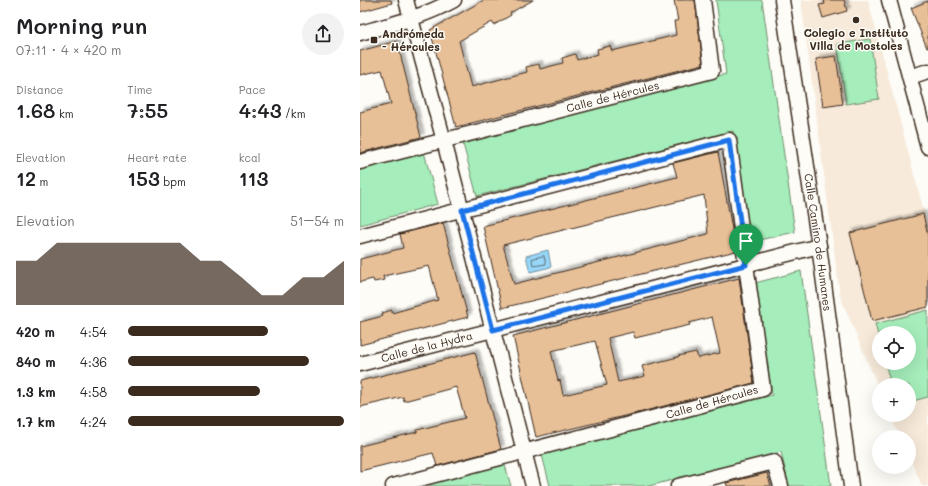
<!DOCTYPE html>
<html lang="en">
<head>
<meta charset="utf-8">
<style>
  :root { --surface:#fff; --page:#f2f2f2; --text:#202124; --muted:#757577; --accent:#3b2a1e }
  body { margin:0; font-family:Mali,sans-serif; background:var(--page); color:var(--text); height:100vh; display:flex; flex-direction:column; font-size:15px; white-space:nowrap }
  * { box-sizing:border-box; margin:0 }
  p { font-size:13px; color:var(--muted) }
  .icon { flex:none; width:22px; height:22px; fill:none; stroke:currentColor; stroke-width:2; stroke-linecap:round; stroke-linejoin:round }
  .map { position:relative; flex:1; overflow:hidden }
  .drawer { display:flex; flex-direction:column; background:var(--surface); width:360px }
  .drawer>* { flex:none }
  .buttons { position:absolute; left:512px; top:326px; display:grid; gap:8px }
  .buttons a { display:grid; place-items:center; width:44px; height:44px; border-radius:50%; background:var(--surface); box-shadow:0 4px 16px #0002; font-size:20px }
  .pin { position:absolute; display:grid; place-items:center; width:34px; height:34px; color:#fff; margin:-41px -17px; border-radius:50% 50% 50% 0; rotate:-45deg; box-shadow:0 0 4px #0007 }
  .pin .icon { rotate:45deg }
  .round { display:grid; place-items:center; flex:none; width:42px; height:42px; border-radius:21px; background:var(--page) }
  .headline { display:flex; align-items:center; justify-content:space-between; height:68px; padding:0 16px }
  h1 { font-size:22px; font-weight:600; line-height:30px }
  .stats { display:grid; grid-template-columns:repeat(3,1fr); gap:6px; height:68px; padding:4px 16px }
  .stats div { display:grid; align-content:center }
  .stats b { font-size:20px; font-weight:600 }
  .stats small { font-size:11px; font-weight:400 }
  .stats p { font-size:11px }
  .chart { height:112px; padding:8px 16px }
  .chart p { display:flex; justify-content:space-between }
  .chart svg { width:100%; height:72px; margin-top:4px; fill:var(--accent); opacity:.7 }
  ul { padding:0 16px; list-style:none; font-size:13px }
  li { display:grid; grid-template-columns:64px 48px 1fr; align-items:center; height:30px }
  li i { height:10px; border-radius:5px; background:var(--accent) }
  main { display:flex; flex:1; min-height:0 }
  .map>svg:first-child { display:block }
  .built { fill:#f7eada; fill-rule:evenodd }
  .green { fill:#a5edba; stroke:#708c6c }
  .water { fill:#97d7f9; stroke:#7292a1 }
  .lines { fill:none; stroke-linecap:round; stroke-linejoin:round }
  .shore { stroke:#606f76; stroke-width:1 }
  .building { fill:#e8c098; stroke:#3b2a1e; fill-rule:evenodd; filter:url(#shadow) }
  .minor-casing { stroke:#3b2a1e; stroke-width:17 }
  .minor { stroke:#fdfcf7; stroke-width:14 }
  .route-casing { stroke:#fff; stroke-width:8 }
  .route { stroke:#1a73e8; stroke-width:5 }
  .poi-dot { fill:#3b2a1e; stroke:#fdfcf7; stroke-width:1.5 }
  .labels { text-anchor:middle; stroke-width:3; stroke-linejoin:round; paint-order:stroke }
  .poi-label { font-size:11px; font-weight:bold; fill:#3b2a1e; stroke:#fdfcf7 }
  .street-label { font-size:11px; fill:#3b2a1e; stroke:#fdfcf7 }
</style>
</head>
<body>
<main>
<section class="drawer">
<div class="headline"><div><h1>Morning run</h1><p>07:11 · 4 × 420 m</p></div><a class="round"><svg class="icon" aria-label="share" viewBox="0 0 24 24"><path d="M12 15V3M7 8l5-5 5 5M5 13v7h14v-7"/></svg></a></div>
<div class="stats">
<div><p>Distance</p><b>1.68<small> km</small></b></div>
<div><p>Time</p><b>7:55</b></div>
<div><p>Pace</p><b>4:43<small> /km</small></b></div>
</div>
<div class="stats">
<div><p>Elevation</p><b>12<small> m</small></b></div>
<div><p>Heart rate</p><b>153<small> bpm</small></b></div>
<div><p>kcal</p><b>113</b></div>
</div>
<div class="chart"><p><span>Elevation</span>51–54 m</p>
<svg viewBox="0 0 160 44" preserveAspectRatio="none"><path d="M0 44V17L10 17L20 6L30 6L40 6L50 6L60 6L70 6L80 6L90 17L100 17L110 27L120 38L130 38L140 27L150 27L160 17V44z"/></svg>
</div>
<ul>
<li><b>420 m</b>4:54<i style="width:65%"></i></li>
<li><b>840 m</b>4:36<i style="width:84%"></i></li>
<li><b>1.3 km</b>4:58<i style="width:61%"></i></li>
<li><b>1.7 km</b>4:24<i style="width:100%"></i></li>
</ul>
</section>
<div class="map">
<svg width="568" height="486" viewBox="0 0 568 486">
  <defs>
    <filter id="shadow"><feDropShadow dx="3.5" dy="-3.5" stdDeviation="1" flood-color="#0004"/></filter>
  </defs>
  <rect width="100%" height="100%" fill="#fdfcf7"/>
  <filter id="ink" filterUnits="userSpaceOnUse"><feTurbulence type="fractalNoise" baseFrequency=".025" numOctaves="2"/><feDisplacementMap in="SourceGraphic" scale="8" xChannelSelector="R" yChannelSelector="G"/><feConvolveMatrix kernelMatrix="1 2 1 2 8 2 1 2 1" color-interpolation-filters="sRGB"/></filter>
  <g filter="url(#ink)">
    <!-- built -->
    <path class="built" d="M441,0H508L568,227V486H562L549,456V437H540L530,415H549V385H519V389L480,296ZM519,333H549V363H519Z"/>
    <!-- green -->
    <path class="green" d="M356,0H402L435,232L390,242L373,131L117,196L103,144L366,74Z
      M510,39L519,99L486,104L477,44Z
      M64,152L78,204L0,225V169Z
      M441,271L471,486H429L421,452L289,486H190L182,455L412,395L395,283Z
      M568,310V397L549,402V385H531L525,363H549V333H519V339L515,324Z
      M145,465L151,486H59Z"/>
    <!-- water -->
    <path class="water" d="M188,250L191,267L170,272L166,256Z"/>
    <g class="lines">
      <!-- shore -->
      <path class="shore" d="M184,256L186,264L173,266L172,259Z"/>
    </g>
    <!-- building -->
    <path class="building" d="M0,0H31L32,3L0,12Z
      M124,0H173L150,13L151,15L134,25L132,22L99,41L111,87L167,72L166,67L179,64L180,69L203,63L202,58L215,54L217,60L238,54L237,49L250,46L252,51L316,35L314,21H318L314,0H335L343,64L96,127L70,30Z
      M464,0H484L487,11L463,18L459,5L465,4Z
      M568,1V48H567L551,8Z
      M37,41L61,137L0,153V112L31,104L22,70L0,75V51Z
      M476,56L483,104L463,107L456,59Z
      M358,152L376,251L142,308L123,226L317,177L313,163ZM344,195L348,234L154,284L143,245Z
      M563,214L568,236V307L512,321L490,233Z
      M83,223L108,317L0,345V322L23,316L22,313L32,310V313L78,300L69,266L23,276L24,280L14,282L13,279L0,282V259L43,248L40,234Z
      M379,278L394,383L277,413L176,437L153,336ZM352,317L360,353L338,358L336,352L318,356V357L282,366L285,376L258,382L248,338L273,332L275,338L330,325L329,323ZM235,341L247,385L203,395L200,380L198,381L191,351Z
      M115,352L141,449L77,466L73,453L0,471V446L57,432V430L105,418L96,387L44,401L43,397L0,407V381Z
      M407,473L411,486H367L366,483Z"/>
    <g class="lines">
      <defs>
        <g id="minor">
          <path d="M46,0L84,141L173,486"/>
          <path id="s1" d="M422,0L459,246L491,486"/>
          <path d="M529,0L568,147"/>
          <path d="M0,33C33,24 63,17 94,0"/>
          <path d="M550,77L568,71"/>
          <path id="s2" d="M0,162L352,71L343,0"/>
          <path d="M0,236L369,140L403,389L33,486"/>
          <path id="s3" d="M0,364L459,246"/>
          <path d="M318,486L414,462L421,486"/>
        </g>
      </defs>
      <!-- minor casing -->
      <use href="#minor" class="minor-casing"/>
      <!-- minor -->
      <use href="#minor" class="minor"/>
    </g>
  </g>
  <g class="lines" filter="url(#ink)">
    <defs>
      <path id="route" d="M369,140L386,265L133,330L102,210Z"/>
    </defs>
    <!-- route casing -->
    <use href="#route" class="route-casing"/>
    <!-- route -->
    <use href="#route" class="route"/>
  </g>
  <!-- markers -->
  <g class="poi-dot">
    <circle cx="496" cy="20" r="4"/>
    <rect x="10" y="36" width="8" height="8" rx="2"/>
  </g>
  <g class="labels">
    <!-- poi labels -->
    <g class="poi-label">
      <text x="496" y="37">Colegio e Instituto<tspan x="496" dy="13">Villa de Mostoles</tspan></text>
      <text x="22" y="38" text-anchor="start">Andrómeda<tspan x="22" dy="13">- Hércules</tspan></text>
    </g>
    <!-- street labels -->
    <g class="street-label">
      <text dy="4" stroke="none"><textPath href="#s2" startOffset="261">Calle de Hércules</textPath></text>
      <text dy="4" stroke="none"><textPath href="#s1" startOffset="245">Calle Camino de Humanes</textPath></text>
      <text dy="4" stroke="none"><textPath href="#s3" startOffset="69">Calle de la Hydra</textPath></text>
      <text transform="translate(352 402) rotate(-16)" y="4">Calle de Hércules</text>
    </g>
  </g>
</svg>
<div class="buttons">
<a><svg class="icon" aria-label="locate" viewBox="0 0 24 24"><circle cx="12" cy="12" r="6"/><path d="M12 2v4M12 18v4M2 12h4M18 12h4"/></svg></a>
<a>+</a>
<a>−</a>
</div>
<div class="pin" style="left:386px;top:265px;background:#1e9e55"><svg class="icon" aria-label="arrive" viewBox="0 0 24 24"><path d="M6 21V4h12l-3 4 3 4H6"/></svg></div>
</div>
</main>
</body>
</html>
